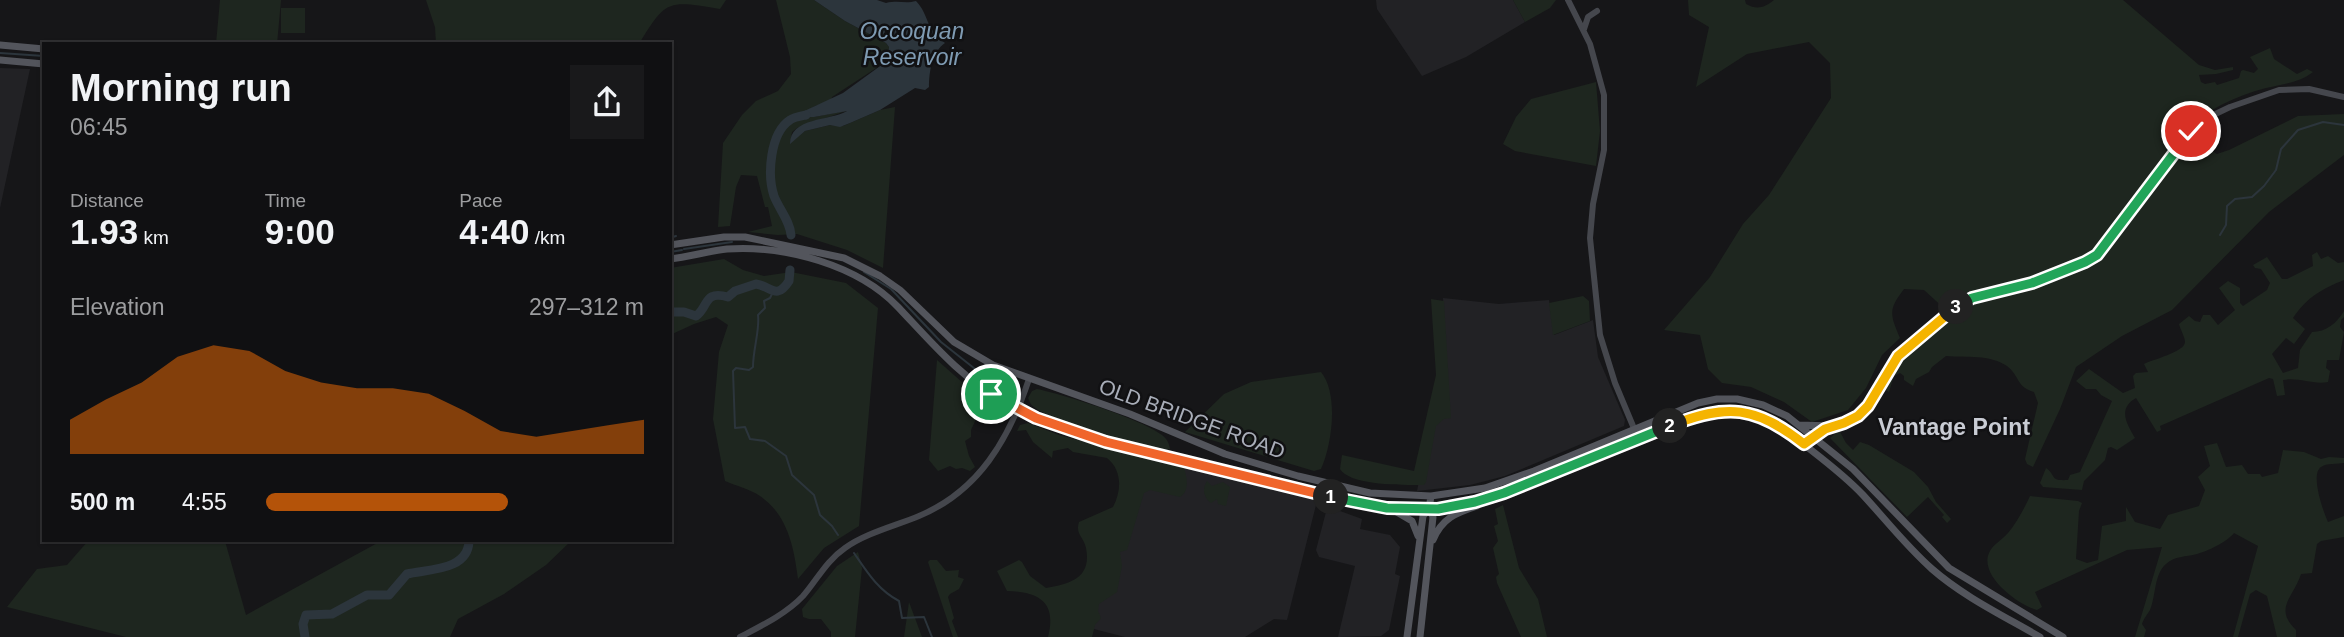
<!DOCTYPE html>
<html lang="en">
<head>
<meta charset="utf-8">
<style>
  :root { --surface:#101012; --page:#19191b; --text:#f1f3f6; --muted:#9c9d9f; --line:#303032; --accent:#b45309 }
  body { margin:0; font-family:Arial,sans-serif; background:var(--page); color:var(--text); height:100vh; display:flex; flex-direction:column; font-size:26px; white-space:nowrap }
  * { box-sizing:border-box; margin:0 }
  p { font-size:23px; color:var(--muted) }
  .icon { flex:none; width:38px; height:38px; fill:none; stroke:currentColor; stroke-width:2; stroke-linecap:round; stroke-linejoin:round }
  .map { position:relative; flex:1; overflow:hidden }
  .side { position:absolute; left:42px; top:42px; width:630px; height:500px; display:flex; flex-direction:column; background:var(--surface); border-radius:0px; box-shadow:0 2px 5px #0004,0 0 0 2px var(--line) }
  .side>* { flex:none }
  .pin { position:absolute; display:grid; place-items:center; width:60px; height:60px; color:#fff; margin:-30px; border:4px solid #fff; border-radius:50%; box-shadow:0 2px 7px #0007 }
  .km { position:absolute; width:35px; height:35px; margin:-18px; border-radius:50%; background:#222; color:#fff; font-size:19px; line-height:35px; text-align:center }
  .round { display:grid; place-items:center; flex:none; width:74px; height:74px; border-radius:0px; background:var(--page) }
  .headline { display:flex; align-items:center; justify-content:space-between; height:119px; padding:0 28px }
  h1 { font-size:38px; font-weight:700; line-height:52px }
  .metrics { display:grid; grid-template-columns:repeat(3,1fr); gap:10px; height:119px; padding:7px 28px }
  .metrics div { display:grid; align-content:center }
  .metrics b { font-size:35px; font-weight:700 }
  .metrics small { font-size:19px; font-weight:400 }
  .metrics p { font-size:19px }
  .chart { height:196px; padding:14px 28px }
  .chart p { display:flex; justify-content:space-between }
  .chart svg { width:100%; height:126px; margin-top:7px; fill:var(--accent); opacity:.7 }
  ul { padding:0 28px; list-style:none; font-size:23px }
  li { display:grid; grid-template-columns:112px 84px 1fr; align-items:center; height:52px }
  li i { height:18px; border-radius:9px; background:var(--accent) }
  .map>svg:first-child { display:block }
  .built { fill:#222225 }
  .green { fill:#1e261f }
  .water { fill:#2c353c }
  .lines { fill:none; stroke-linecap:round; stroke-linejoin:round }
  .stream { stroke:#2c353c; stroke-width:2 }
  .river { stroke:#2c353c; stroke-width:9 }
  .secondary { stroke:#45474d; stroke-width:6 }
  .primary { stroke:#53555c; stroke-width:7 }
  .split-1-casing { stroke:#fff; stroke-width:14 }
  .split-2-casing { stroke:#fff; stroke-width:14 }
  .split-3-casing { stroke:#fff; stroke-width:14 }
  .split-4-casing { stroke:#fff; stroke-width:14 }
  .split-1 { stroke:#f0652b; stroke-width:9 }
  .split-2 { stroke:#22a559; stroke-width:9 }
  .split-3 { stroke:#f5b400; stroke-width:9 }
  .split-4 { stroke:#22a559; stroke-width:9 }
  .labels { text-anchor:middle; stroke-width:5; stroke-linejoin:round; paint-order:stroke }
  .street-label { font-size:21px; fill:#a8adb8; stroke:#111113 }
  .water-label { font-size:23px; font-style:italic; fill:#7f9bb3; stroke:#111113 }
  .neighbourhood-label { font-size:23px; font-weight:bold; fill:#c9ccd4; stroke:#111113 }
</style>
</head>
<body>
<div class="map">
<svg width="2344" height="637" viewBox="0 0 2344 637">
  <rect width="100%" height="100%" fill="#161618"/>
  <!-- built -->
  <path class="built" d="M1376,0H1513L1525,22L1466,57L1422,76L1377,9Z
    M0,68L30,69L0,208Z
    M1443,298L1499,304L1549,300L1554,335L1593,320L1598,357L1625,420L1624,426L1505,476L1470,485L1417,491L1433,414L1448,413Z
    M1132,455L1183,468L1185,466L1212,470L1313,497L1316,505L1287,620L1274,619L1245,637H1125L1086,627Z
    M1340,511L1362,519L1360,529L1390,535L1400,547L1395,574L1400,576L1389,630L1381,636L1338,637L1355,566L1319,557L1316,550L1326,512Z"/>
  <!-- green -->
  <path class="green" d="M220,0H281L277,44H216Z
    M426,0H726L720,9C667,0 666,0 639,44H436L435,27Z
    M776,0H814L845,21L886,43L889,47L887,61L832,97L831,101L815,106L798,117H814L849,110L797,128L792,132L790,143L805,131L830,125L843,126L880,110L895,107L883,268L847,250L797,234L778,235L748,232L772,226L768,207H765L757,176L741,175L736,187L730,226L718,227L723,143L742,115L756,101L778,91L791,74L790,57Z
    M1513,0H1556L1550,8L1525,22Z
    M1688,0H1745L1746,4C1757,10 1764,8 1774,0H2123L2199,65L2215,70L2233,67V70L2216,74L2199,75L2201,82L2205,84L2215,82L2217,85L2239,78L2241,71L2243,70L2254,73L2258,69L2250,57L2270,48L2274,59L2297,74L2307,69L2313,72C2301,82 2281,85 2266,88C2235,96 2206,110 2183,132L2097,250L2090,255L2019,284L1969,295L1946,310L1924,290L1904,289C1888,310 1890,314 1900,338L1882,355L1866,388L1848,410L1812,422L1784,402L1751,387L1722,383L1708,369L1700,335L1664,330L1710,277L1743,224L1769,195L1831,98L1830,63L1809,42L1747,54L1696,87L1709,27L1689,15Z
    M281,8H305V33H281Z
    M1596,82L1600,131L1596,166L1515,151L1503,144L1516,117L1531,99Z
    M2344,114V155L2269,212L2172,310L2122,336L2076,367L2060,409L2033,467L2027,464L2025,459L2038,403L2034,392C2016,387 2020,376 2007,366C1989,354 1967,358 1946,356L1932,367L1929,372L1916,379L1913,386L1904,380V376L1900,373L1894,376L1889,392L1881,387L1900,358L1963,306L2037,285L2090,264L2099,259L2186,142L2203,125L2210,136L2200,143L2217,154L2229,150L2298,116Z
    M2317,252L2321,259L2328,256L2338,263L2344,262V280C2322,289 2307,297 2293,318L2305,329L2294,344L2286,338L2272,354L2283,373L2298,368L2300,350L2312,332C2326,332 2337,323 2344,311V317L2341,320L2340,327L2344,332L2339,360H2327L2326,368L2330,371L2328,382C2313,385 2299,377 2283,380L2285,395L2277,396L2273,379L2269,378L2160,426L2161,430L2157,432L2136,398C2117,409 2127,424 2135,438L2117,450L2111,447L2108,448L2105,460L2084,481L2082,490L2043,487L2040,483L2046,468C2057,476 2049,481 2068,480L2070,475L2080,472L2112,401L2101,395L2096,389H2086L2076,381L2089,369L2123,393L2135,388L2133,376L2136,373L2148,372L2144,364C2151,360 2185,352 2185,342C2185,337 2180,329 2179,324L2189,316L2195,321L2200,322L2203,315H2210L2218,325L2235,310L2219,288L2228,281L2240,288V303L2243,306L2267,290L2270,283L2261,269L2255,268L2253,265L2267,257L2282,279H2287L2313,266L2312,255Z
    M724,259L743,270L764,276L791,272L846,283L878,308L859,526L824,548L798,579C794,548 788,515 760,496C750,489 736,486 725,481L713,419L719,352L728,325L716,317L694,324L670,335V268Z
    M1583,296L1589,301L1590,321L1553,335L1549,303Z
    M1431,299L1444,301L1451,418L1444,419L1436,426L1426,482L1424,485C1405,485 1350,486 1340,469L1342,455L1414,471L1436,375Z
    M937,360L971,390L1007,412L1003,423L988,416L977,417L971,430V437L965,441L969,456L975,467L970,471L962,468L956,469L950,466L938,471L929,460Z
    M1321,372C1339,394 1332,445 1321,469L1314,471L1185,432L1224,394L1251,382Z
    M1037,389C1065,395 1141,419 1162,435C1167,439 1169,443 1170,449C1158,455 1047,419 1034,407C1030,404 1030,402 1028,398L1032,391Z
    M1028,423L1059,435L1184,468C1187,477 1190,491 1180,497L1150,490L1144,493L1127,550L1120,552L1122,566L1117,592L1099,604L1098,611L1101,618L1095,625L1092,637H1048C1057,602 1039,592 1007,591L997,571L1019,560L1022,562L1030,576L1046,588C1070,584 1092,578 1086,548C1084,537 1075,534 1079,522L1113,507C1122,490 1122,470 1107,458L1073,452L1068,448L1053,451L1052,458L1033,442L1026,430L1017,431L1020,425Z
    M1839,430L1846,443L1853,450L1860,442L1869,445L1914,472L1928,487L1936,502L1951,519L1947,523L1942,517L1944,515L1928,497L1907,517L1830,438Z
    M2217,443L2226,467L2242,465L2248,474H2260L2262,477L2278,473L2283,450L2304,452L2321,459L2329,457L2344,458V463C2338,464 2326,463 2321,467C2310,474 2323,511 2328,522L2344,516V537L2321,541L2317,544L2312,573L2301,574C2294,597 2273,608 2296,630V637H2277L2267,596L2256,590L2250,594L2238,637H2233L2258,546L2234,533C2227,542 2208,551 2197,554C2186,557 2174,556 2166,564C2154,574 2156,596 2150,610C2147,615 2144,618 2142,624L2146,630L2144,637H2135L2162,547L2127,550L2035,592L2042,607L2037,610C2018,605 1979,576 1989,553C1992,545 2002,540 2008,533C2017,522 2024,509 2030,496L2078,501L2082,503L2079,511L2076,559L2087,563L2098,560L2102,526L2126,521V507L2135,522L2160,529L2168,515L2199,506L2205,490L2198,477L2210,466L2204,446Z
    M1207,481L1212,486L1223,482L1230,487L1226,506L1218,504L1217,499L1211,503C1203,497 1202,489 1207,481Z
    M1503,505L1519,568L1538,599L1547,637H1521L1497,583L1496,577L1499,574L1493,548L1498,541L1494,526L1498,524L1495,509Z
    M88,541H225L246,615L381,541H571L546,565L504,594L458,619L450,637H126L7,607L37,569L67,565Z
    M858,552L862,568L855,637H831V632L821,619H809L803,617L802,609L837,566Z
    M930,560H937L946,571L959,570L958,577L964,579L959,589L950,594L948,597L954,618L952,621L958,637H953L928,562Z
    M909,602L922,637H904Z"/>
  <!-- water -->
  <path class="water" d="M814,0H877L886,3C899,0 905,4 916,1C930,16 924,27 945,43C932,52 929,72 929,87L925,90L915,88L880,110L850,123L840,127L830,125L805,131L790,144C790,117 830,121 847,111L814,117H797L800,113L843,93L887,61L889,47L886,43L845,21Z"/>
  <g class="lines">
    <!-- stream -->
    <path class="stream" d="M0,53L44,56
      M2220,235L2226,225L2227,206L2235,199L2252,197L2264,186L2276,170L2281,149L2298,130L2323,122L2344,125
      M670,238L676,236
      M684,249L732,242
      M670,252L682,250
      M864,272L891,289L941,342L989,380L1017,392
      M773,292L770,298L764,301L765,308L758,315C760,330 753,349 753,367L749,370L736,368L733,371L735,428L745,427L750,439L765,441L786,456L792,475L814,495L820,515L832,526L838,535
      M854,553C867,572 878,590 899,601L902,618L924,617L932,637"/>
    <!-- river -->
    <path class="river" d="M791,235C790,221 779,209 774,196C767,175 770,133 790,120C794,117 801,116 806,115
      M670,312H684L696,316C709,307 703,290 728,297L735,291L756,284C771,286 776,301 789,281L790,270
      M305,637L303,624L306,615L332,614L367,595H389L407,574C428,569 468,571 469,541"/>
    <!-- secondary -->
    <path class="secondary" d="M1568,0L1590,44L1604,95V150L1593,204L1590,238L1600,335L1615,383L1638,438
      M1584,29L1588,17L1597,11
      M1804,445L1825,429L1845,423L1859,416L1868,406L1898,356L1960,304L1972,298L2032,283L2085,263L2097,255L2184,138L2205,119L2230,107L2279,90L2309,89L2344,97
      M740,637C761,626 786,614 803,596C817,580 826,561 845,548C866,533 895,526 919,516C979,491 1009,439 1029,379"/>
    <!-- primary -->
    <path class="primary" d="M0,45L44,49
      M0,60L44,64
      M670,245L724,237H745L844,258L880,276L900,290L954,342L993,365L1130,414L1225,454L1298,476L1370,493L1431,496L1485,488L1534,471L1698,403L1717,399H1737L1763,405L1787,416L1853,469L1949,568L2063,637
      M670,259C689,257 708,251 727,249C785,245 858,265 898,307C931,342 961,378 1004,402C1075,443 1161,455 1240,475C1287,486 1336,504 1385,508C1426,511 1465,507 1504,493L1694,416C1745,402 1773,420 1811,450C1829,464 1847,478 1863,495C1886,520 1907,547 1932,569C1964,597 2004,616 2040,637
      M1799,425L1833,426
      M1395,511L1412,521L1418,536
      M1433,540C1442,518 1456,513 1477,506
      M1407,637L1423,516L1429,509
      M1420,637L1433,517L1429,509L1431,496"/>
  </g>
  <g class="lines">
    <defs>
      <path id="split-1" d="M991,394L1036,418L1106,442L1331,497"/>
      <path id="split-2" d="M1331,497L1387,508L1438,509L1475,502L1504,493L1670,426"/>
      <path id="split-3" d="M1670,426C1727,403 1756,406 1804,444L1825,429L1844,423L1858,416L1868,406L1898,356L1956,307"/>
      <path id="split-4" d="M1956,307L1972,298L2032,283L2085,262L2097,255L2191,131"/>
    </defs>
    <!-- split-1 casing -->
    <use href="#split-1" class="split-1-casing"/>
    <!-- split-2 casing -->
    <use href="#split-2" class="split-2-casing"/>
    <!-- split-3 casing -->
    <use href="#split-3" class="split-3-casing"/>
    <!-- split-4 casing -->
    <use href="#split-4" class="split-4-casing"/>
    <!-- split-1 -->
    <use href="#split-1" class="split-1"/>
    <!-- split-2 -->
    <use href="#split-2" class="split-2"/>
    <!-- split-3 -->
    <use href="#split-3" class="split-3"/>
    <!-- split-4 -->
    <use href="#split-4" class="split-4"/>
  </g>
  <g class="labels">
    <!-- street labels -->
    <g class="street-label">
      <text transform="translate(1192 419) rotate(20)" y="7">OLD BRIDGE ROAD</text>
    </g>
    <!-- water labels -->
    <g class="water-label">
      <text x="912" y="39">Occoquan<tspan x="912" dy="26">Reservoir</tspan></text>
    </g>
    <!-- neighbourhood labels -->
    <g class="neighbourhood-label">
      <text x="1954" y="435">Vantage Point</text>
    </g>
  </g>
</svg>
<div class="pin" style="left:991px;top:394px;background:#1e9e55"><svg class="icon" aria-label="arrive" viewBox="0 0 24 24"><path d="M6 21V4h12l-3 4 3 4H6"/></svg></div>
<div class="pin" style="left:2191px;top:131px;background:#d93025"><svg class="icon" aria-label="check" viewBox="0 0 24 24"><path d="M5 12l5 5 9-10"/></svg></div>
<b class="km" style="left:1331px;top:497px">1</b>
<b class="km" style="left:1670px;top:426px">2</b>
<b class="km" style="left:1956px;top:307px">3</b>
<section class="side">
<div class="headline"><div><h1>Morning run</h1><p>06:45</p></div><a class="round"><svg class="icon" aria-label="share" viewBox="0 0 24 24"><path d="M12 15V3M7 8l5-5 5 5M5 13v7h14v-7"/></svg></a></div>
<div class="metrics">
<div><p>Distance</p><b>1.93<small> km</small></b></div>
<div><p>Time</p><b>9:00</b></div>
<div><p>Pace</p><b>4:40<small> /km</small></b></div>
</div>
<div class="chart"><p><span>Elevation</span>297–312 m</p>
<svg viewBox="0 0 160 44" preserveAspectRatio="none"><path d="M0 44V32L10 25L20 19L30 10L40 6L50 8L60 15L70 19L80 21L90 21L100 23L110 29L120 36L130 38L140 36L150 34L160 32V44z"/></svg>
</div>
<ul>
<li><b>500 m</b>4:55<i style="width:64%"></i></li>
</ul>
</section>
</div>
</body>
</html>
